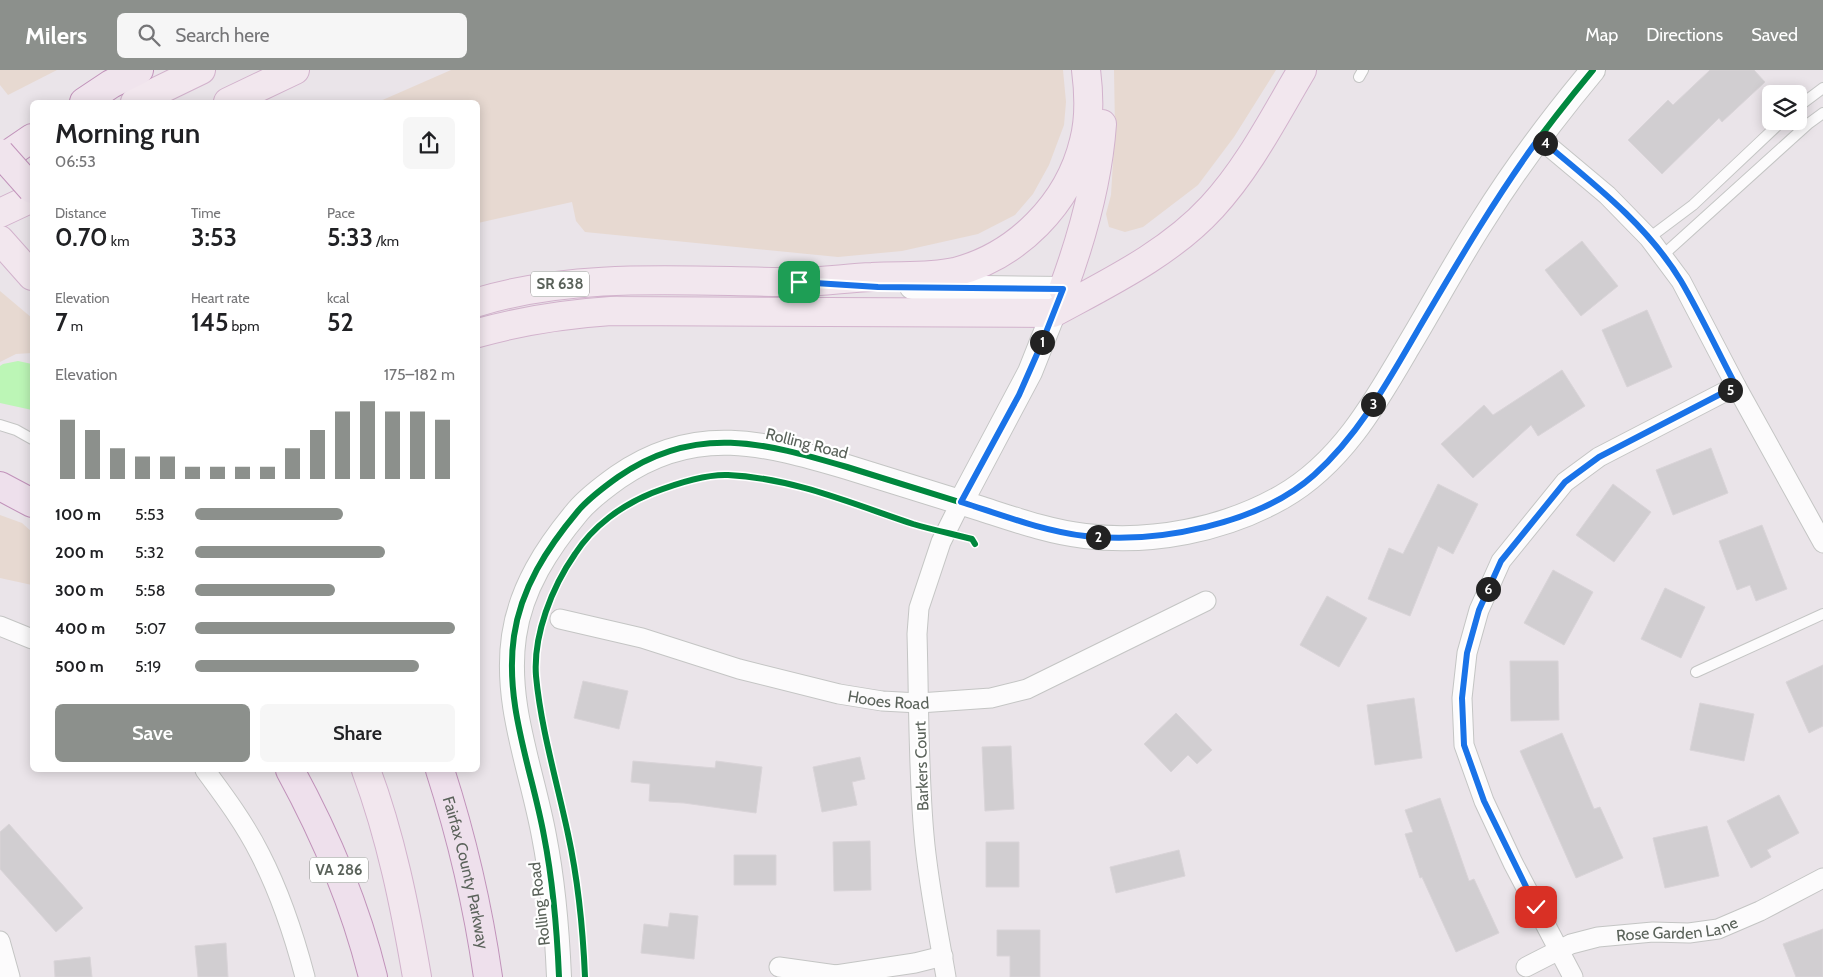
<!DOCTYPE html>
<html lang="en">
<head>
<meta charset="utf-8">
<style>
  :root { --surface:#fff; --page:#f6f6f6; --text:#202124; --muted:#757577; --accent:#8c908c }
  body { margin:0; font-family:Cabin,sans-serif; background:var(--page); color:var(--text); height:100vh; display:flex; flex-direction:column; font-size:19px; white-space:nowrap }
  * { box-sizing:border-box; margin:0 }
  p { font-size:16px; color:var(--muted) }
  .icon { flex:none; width:28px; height:28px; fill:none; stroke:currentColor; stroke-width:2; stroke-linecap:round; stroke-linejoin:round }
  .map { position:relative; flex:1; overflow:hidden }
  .side { position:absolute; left:30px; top:30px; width:450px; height:672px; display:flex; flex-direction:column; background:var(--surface); border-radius:8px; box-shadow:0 2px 12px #0003 }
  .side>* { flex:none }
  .buttons { position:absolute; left:1762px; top:15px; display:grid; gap:10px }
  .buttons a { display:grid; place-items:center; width:45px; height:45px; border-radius:8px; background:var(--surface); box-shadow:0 2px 12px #0003; font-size:25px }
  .pin { position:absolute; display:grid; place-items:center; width:42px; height:42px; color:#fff; margin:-21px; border-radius:10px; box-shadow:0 2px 8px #0006 }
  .km { position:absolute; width:25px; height:25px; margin:-12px; border-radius:50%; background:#222; color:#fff; font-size:14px; line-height:25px; text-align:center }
  .round { display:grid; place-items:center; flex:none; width:52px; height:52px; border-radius:8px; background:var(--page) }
  .summary { display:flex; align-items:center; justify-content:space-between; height:85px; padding:0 25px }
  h1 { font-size:28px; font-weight:600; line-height:38px }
  .metrics { display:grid; grid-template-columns:repeat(3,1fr); gap:8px; height:85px; padding:5px 25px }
  .metrics div { display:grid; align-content:center }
  .metrics b { font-size:25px; font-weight:600 }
  .metrics small { font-size:14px; font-weight:400 }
  .metrics p { font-size:14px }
  .chart { height:140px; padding:10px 25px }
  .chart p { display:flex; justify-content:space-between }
  .chart svg { width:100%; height:90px; margin-top:5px; stroke:var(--accent); stroke-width:6 }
  .button { display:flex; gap:10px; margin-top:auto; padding:10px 25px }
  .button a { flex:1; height:58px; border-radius:8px; background:var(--accent); color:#fff; font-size:20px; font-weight:600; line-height:58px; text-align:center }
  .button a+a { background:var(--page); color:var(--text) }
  ul { padding:0 25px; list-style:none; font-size:16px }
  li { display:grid; grid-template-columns:80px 60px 1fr; align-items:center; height:38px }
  li i { height:12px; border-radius:6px; background:var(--accent) }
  header { display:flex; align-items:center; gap:30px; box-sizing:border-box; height:70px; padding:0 25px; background:var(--accent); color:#fff }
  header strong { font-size:24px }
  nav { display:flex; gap:28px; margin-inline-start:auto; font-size:18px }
  .search { width:350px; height:45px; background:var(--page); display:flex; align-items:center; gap:12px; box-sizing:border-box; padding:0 18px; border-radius:8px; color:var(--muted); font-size:19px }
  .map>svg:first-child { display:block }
  .green { fill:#e7d9d1 }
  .water { fill:#bcf6b6 }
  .building { fill:#d1ced1; stroke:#d9d4d8 }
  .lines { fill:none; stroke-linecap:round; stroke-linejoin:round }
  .service-casing { stroke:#c4c5c4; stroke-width:12 }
  .minor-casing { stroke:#c4c5c4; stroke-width:21 }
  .tertiary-casing { stroke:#c4c5c4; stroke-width:26 }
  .primary-casing { stroke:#d2b2cc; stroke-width:30 }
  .trunk-casing { stroke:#c192ba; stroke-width:30 }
  .motorway-casing { stroke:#c192ba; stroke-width:30 }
  .service { stroke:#fcfbfc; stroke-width:10 }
  .minor { stroke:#fcfbfc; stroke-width:19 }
  .tertiary { stroke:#fcfbfc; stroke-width:24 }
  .primary { stroke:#f2e7ee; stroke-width:28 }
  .trunk { stroke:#f0e4ed; stroke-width:28 }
  .motorway { stroke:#eee0ec; stroke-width:28 }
  .trunk-bridge-casing { stroke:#c192ba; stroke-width:30; stroke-linecap:butt }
  .trunk-bridge { stroke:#f0e4ed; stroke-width:28 }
  .cycleway-casing { stroke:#fff; stroke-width:9 }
  .cycleway { stroke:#00873e; stroke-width:6 }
  .route-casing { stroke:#fff; stroke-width:10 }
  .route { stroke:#1a73e8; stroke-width:6 }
  .labels { text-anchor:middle; stroke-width:4.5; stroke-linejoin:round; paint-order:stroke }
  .shield { fill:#fff; stroke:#8c918c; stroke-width:1 }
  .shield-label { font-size:15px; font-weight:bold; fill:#5a625a }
  .street-label { font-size:16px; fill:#5a625a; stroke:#fff }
</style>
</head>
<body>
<header>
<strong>Milers</strong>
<div class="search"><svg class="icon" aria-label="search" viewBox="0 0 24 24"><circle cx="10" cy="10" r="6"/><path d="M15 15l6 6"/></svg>Search here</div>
<nav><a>Map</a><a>Directions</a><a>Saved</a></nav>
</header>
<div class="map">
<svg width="1823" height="907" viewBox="0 0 1823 907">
  <rect width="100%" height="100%" fill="#eae4e9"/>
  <!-- green -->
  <path class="green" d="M0,0H57L8,25L0,15Z
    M451,0H1063L1066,32L1064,55L1049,95L1033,124L1015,145L978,164L902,181L838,187L585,162L576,151L572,132L478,153V32H378Z
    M1114,0H1276L1234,67L1198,115L1143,157L1125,162L1109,157L1106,144L1111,125L1115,59Z
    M0,221L32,248V283L16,284L0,292Z
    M0,445L22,453L32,462V515L0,508Z"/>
  <!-- water -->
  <path class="water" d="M18,291L32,294V340L0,333V296L3,294Z"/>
  <!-- building -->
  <path class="building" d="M1710,0H1754L1765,12L1722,52L1719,48L1662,104L1628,70L1668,30L1673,35Z
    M1582,171L1618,216L1581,246L1545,200Z
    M1647,240L1672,297L1627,317L1602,260Z
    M1562,300L1585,336L1538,366L1531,355L1473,408L1441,374L1484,335L1493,345Z
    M1711,378L1728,423L1673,445L1656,400Z
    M1438,414L1478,434L1453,484L1438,476L1410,546L1368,529L1389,478L1403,484Z
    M1613,414L1651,442L1614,492L1576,465Z
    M1762,455L1787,519L1756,531L1750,515L1737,520L1719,471Z
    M1553,500L1593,522L1564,575L1524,553Z
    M1665,518L1705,537L1681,588L1641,569Z
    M1327,526L1367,548L1339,597L1300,575Z
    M1510,591H1558L1559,650L1511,651Z
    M1823,595V656L1809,663L1786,612Z
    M583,611L628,621L619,659L574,648Z
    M1414,628L1422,688L1375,695L1367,635Z
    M1700,633L1754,644L1744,691L1690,680Z
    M1176,643L1212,680L1197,694L1188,685L1171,702L1144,674Z
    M1562,663L1594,739L1600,737L1623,788L1576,808L1520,681Z
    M1011,676L1014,739L985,741L982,677Z
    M860,687L865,709L852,712L857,735L822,742L813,697Z
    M633,691L715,698L716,691L762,697L756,743L684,733L649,731L650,714L631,712Z
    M1779,725L1799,763L1767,780L1771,787L1751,798L1727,751Z
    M1440,728L1469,811L1474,809L1499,863L1456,882L1422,807L1420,808L1405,764L1413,762L1405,740Z
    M9,754L83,838L56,862L0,799V762Z
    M1707,756L1719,806L1665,818L1653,768Z
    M870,771L871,820L834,821L833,772Z
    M986,772H1019V817H986Z
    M1179,780L1185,806L1116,823L1110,797Z
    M734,785H776V815H734Z
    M670,843L698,846L694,889L641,883L644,854L668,857Z
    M1823,859V907H1796L1783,874Z
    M997,860H1040V907H1010V886H997Z
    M226,873L228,907H198L195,876Z
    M90,887L92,907H55L54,891Z"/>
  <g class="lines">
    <defs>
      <path id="service" d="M1359,7L1363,0
        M1799,36L1823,18
        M1649,168L1693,135L1782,51
        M1662,186L1808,54L1823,43
        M0,355L16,360L32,369
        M1696,602L1823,544"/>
      <g id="minor">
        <path d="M1539,68L1607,125L1649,168L1681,211L1736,316L1823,473"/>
        <path id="s1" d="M560,549L642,568L739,599L839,624L882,631L919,633L991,628L1027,619L1206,531"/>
        <path d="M0,556L32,569"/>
        <path d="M205,700C225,727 245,754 260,784C280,823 294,865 305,907"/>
        <path d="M0,871L10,907"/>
        <path d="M779,897L836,905L915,893L943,886"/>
        <path id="s2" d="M1526,897L1571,874L1598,867L1653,862L1689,863L1718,859L1760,841L1823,808"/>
        <path d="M946,907C938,860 928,813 924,765C918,698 919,631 917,564L919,538L941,472L961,432"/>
        <path d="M1573,907L1513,793L1484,731L1464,675L1462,628L1467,583L1479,540L1501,491L1565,412L1599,387L1736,316"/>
      </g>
      <path id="tertiary" d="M912,217L1063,219L1030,302L961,432
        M559,907C557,860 553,812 544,766C532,700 504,634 514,566C521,518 547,478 578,441C589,428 604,417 618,407C695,353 765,373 847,397C892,411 937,425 982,439C1016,450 1050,462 1085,466C1151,474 1224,460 1282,427C1340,394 1374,335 1406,280C1432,237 1456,192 1483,150C1516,97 1553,48 1593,0"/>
      <path id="primary" d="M135,32L201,0
        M228,32L295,0
        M0,143L32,128
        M0,170L32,206
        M1063,219C1083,165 1098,111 1102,54
        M478,232C581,201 690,212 797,212C822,212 847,208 872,207C900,205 927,208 955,202C1017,186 1069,134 1084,71C1090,48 1089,23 1086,0
        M478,263C521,251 565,244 611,241L1053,243C1108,213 1169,184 1212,137C1249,97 1274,47 1302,0
        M366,700C391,767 405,837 417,907"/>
      <path id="trunk" d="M84,32L111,14L139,0
        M0,90L32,68"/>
      <g id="motorway">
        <path d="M0,416L32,433"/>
        <path d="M290,700C326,766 355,834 373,907"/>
        <path id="s3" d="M440,700C462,768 478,837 488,907"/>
      </g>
    </defs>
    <!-- service casing -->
    <use href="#service" class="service-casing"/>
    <!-- minor casing -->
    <use href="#minor" class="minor-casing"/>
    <!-- tertiary casing -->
    <use href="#tertiary" class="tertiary-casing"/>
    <!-- primary casing -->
    <use href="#primary" class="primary-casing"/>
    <!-- trunk casing -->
    <use href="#trunk" class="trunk-casing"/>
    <!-- motorway casing -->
    <use href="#motorway" class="motorway-casing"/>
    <!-- service -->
    <use href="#service" class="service"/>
    <!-- minor -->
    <use href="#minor" class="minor"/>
    <!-- tertiary -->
    <use href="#tertiary" class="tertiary"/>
    <!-- primary -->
    <use href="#primary" class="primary"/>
    <!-- trunk -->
    <use href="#trunk" class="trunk"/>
    <!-- motorway -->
    <use href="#motorway" class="motorway"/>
    <defs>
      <path id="trunk-bridge" d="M0,83L32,119"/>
    </defs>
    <!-- trunk-bridge casing -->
    <use href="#trunk-bridge" class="trunk-bridge-casing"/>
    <!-- trunk-bridge -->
    <use href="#trunk-bridge" class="trunk-bridge"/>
    <defs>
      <path id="cycleway" d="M559,907C557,860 553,812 544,766C532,700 504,634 514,566C521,518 547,478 578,441C589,428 604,417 618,407C695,353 765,373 847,397C892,411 937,425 982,439C1016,450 1050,462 1085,466C1151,474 1224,460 1282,427C1340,394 1374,335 1406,280C1432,237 1456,192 1483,150C1516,97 1553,48 1593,0
        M585,907C583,860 578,810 568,764C557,712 541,659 536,606C533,565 552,517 575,484C593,456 622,435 652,423C675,414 704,404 728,405C793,408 853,434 913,454C933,460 953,464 972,469L975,474"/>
    </defs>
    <!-- cycleway casing -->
    <use href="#cycleway" class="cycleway-casing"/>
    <!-- cycleway -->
    <use href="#cycleway" class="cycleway"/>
  </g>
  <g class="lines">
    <defs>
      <path id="route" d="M799,212L878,217L1063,219L1041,275L1019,325L961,432C1002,445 1043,461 1085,466C1157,474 1259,454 1314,405C1361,363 1391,306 1422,253C1459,190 1496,127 1539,68C1590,111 1646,153 1681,211C1701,245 1718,282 1736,316L1599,387L1565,412L1501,491L1479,540L1467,583L1462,628L1464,675L1484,731L1536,837"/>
    </defs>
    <!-- route casing -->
    <use href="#route" class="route-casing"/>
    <!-- route -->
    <use href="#route" class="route"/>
  </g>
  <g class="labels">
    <!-- shield labels -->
    <g class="shield">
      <rect x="531" y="201.5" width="58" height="25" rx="4"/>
      <rect x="310" y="787.5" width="58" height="25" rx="4"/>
    </g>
    <g class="shield-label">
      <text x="560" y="219">SR 638</text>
      <text x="339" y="805">VA 286</text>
    </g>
    <!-- street labels -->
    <g class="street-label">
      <text transform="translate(807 373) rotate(14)" y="6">Rolling Road</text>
      <text dy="6" stroke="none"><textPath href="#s1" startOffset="339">Hooes Road</textPath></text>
      <text transform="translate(921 696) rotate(-92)" y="6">Barkers Court</text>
      <text dy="6" stroke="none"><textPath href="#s3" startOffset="106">Fairfax County Parkway</textPath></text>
      <text transform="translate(539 834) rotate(-97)" y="6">Rolling Road</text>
      <text dy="6" stroke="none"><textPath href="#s2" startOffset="158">Rose Garden Lane</textPath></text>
    </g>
  </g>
</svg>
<div class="buttons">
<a><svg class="icon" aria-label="layers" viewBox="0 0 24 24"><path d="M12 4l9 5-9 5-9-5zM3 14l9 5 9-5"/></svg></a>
</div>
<div class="pin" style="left:799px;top:212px;background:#1e9e55"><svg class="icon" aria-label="arrive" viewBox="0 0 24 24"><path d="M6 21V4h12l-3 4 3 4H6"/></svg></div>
<div class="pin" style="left:1536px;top:837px;background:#d93025"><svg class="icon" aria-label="check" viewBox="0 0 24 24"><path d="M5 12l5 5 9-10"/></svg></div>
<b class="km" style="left:1042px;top:272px">1</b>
<b class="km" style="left:1098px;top:467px">2</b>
<b class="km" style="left:1373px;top:334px">3</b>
<b class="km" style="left:1545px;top:73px">4</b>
<b class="km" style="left:1730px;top:320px">5</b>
<b class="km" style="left:1488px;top:519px">6</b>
<section class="side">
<div class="summary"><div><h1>Morning run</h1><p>06:53</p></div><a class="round"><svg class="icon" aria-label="share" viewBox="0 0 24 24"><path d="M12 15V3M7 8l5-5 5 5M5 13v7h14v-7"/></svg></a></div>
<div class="metrics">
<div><p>Distance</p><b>0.70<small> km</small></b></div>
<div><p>Time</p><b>3:53</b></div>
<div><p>Pace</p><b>5:33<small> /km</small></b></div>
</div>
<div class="metrics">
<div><p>Elevation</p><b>7<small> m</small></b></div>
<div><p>Heart rate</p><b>145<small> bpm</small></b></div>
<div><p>kcal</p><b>52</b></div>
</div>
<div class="chart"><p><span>Elevation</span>175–182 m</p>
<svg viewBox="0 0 160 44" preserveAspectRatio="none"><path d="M5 44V15M15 44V20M25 44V29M35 44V33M45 44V33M55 44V38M65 44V38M75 44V38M85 44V38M95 44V29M105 44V20M115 44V11M125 44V6M135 44V11M145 44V11M155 44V15"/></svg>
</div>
<ul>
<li><b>100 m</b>5:53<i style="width:57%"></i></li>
<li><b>200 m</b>5:32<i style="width:73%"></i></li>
<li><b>300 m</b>5:58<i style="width:54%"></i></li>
<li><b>400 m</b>5:07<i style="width:100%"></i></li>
<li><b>500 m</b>5:19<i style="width:86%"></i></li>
</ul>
<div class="button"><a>Save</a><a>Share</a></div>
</section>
</div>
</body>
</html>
